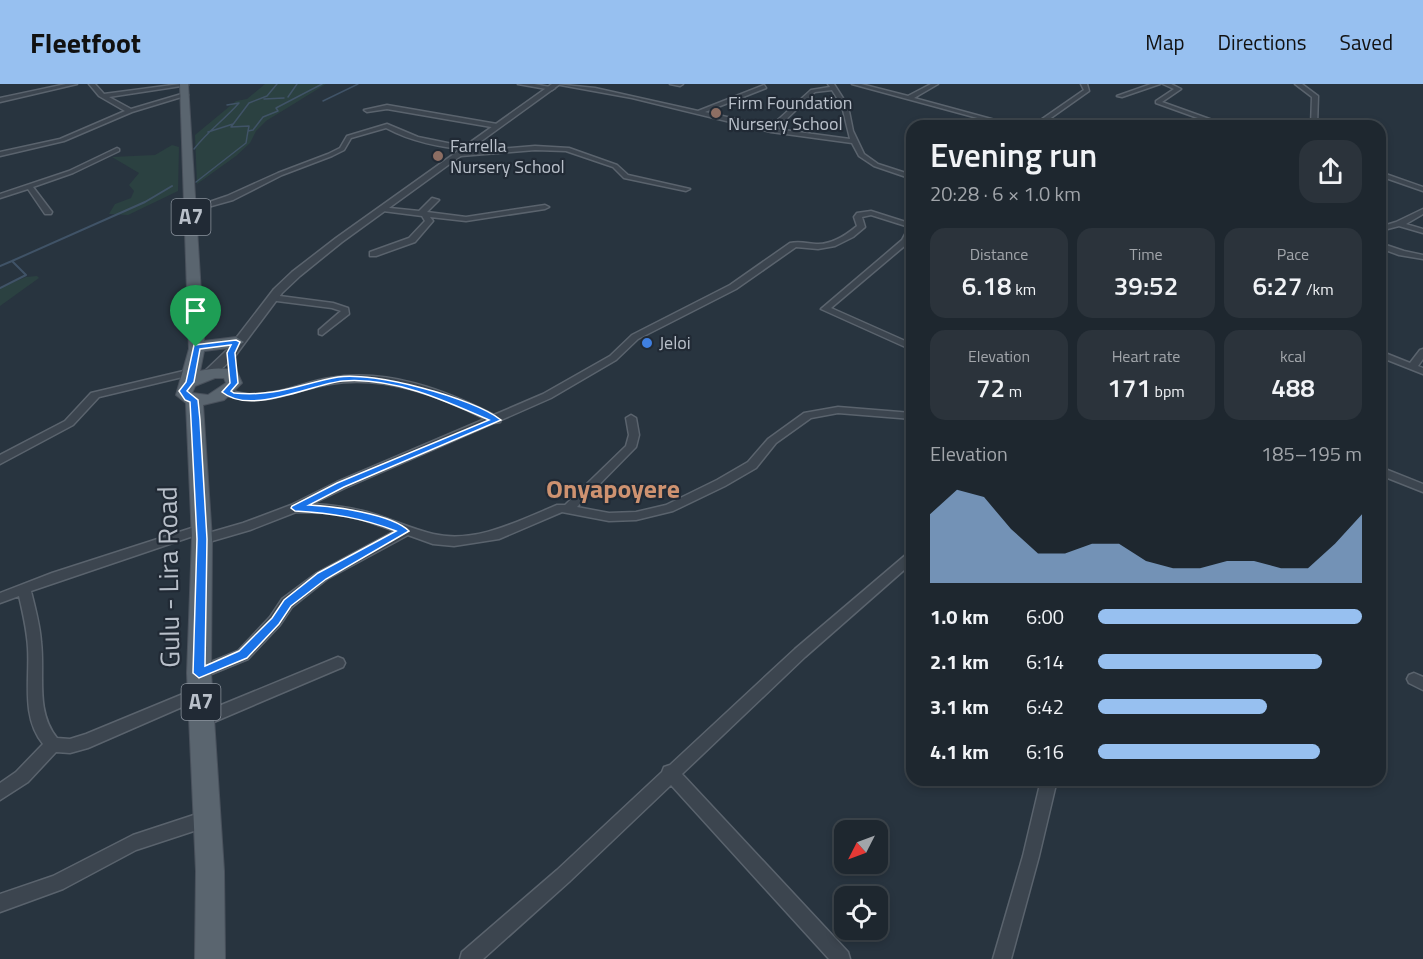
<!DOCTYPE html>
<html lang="en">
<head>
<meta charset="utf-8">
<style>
  :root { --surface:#1e272f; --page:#2b333b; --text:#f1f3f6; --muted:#a1a5aa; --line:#3c444b; --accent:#97c0f0 }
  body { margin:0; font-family:"Titillium Web",sans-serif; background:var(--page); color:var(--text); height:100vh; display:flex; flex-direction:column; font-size:22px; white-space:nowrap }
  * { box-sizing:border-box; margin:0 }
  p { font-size:20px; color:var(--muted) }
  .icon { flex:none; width:33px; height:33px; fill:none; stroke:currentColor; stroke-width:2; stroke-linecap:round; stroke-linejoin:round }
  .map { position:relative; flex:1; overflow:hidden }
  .sheet { position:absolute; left:906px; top:36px; width:480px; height:666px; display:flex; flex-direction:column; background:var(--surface); border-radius:18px; box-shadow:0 3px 9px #0003,0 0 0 2px var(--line) }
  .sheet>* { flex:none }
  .needle { width:39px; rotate:228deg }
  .fabs { position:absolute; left:834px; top:736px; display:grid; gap:12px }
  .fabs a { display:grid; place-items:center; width:54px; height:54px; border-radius:12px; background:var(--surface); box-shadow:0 3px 9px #0003,0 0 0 2px var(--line); font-size:30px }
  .pin { position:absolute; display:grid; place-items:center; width:51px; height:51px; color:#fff; margin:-62px -26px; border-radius:50% 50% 50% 0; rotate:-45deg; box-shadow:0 0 6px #0007 }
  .pin .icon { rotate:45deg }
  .round { display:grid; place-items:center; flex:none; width:63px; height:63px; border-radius:18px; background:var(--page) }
  .overview { display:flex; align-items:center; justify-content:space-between; height:102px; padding:0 24px }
  h1 { font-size:33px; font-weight:600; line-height:45px }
  .metrics { display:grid; grid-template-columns:repeat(3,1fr); gap:9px; height:102px; padding:6px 24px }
  .metrics div { display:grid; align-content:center; border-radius:15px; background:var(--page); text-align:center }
  .metrics b { font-size:26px; font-weight:600 }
  .metrics small { font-size:16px; font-weight:400 }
  .metrics p { font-size:16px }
  .chart { height:168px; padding:12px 24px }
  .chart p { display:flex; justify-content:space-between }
  .chart svg { width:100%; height:108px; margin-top:6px; fill:var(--accent); opacity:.7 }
  ul { padding:0 24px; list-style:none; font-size:20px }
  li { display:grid; grid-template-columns:96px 72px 1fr; align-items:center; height:45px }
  li i { height:15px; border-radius:8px; background:var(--accent) }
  header { display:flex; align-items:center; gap:36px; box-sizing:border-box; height:84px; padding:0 30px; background:var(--accent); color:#111 }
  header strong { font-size:28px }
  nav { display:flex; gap:33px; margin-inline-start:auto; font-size:21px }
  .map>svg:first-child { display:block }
  .green { fill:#2b4141 }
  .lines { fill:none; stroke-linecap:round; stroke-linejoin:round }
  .stream-far1 { stroke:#405367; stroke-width:1.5 }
  .stream { stroke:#405367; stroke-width:2 }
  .minor-casing { stroke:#5a636d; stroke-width:3 }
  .tertiary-casing { stroke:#5a636d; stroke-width:3 }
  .primary-casing { stroke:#49515c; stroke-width:2 }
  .minor { fill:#3c454f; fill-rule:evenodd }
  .tertiary { fill:#3c454f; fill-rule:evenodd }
  .primary { fill:#5a656f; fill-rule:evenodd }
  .route { fill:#1a73e8; stroke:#fff; stroke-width:1.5; fill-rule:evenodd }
  .education-dot { fill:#8d6e63; stroke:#212a35; stroke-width:2 }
  .shop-dot { fill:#3f7fe0; stroke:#212a35; stroke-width:2 }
  .labels { text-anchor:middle; stroke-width:4.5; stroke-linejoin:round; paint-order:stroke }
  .far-poi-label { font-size:18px; fill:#b9c0ca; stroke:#212a35; text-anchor:start }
  .shield { fill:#212a35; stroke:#8b939d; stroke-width:1.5 }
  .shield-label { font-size:21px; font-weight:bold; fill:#b9c0ca }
  .quarter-label { font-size:26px; font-weight:bold; fill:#ce9270; stroke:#212a35 }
  .near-street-label { font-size:27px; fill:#b9c0ca; stroke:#212a35 }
</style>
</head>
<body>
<header>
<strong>Fleetfoot</strong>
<nav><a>Map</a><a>Directions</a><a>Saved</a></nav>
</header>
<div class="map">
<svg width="1423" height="875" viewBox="0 0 1423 875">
  <rect width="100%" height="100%" fill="#28343f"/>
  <!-- green -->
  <path class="green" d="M265,0H326L266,37L256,47L250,59L236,72L197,100L195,51L236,17L247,15Z
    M172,61L179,63L178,107L128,131L109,130L115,120L131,114L134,107L129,101L139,89L112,73L155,71Z
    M37,192L39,194L0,222V204L26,193Z"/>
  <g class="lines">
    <!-- stream-far1 -->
    <path class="stream-far1" d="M288,13L297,0
      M264,15L284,14
      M323,17L358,0
      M248,47L249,42L231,43L249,19L267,12L277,0
      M208,48L233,40
      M194,65C208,47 224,36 239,19L227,21
      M196,98L246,59L248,47L253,46L263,33L278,27L276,24L322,0"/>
    <!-- stream -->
    <path class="stream" d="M0,182L12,177
      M0,204L26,191L12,177L145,118L172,102"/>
    <defs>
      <path id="minor" d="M66,0H77L0,18V14Z
        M89,0H95L104,10L180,0L188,1L109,13L131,25L185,9L188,11L132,28L64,57L0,72V68L60,55L125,27L99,12Z
        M518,0H534L555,4L552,6Z
        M555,0L595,4L698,27L764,1L766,4L705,28L770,43L811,6L830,3L828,0H834L848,22L853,47L864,70L878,80L912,91V95L874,82L859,72L852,59L771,48L632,14ZM832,6L842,22L850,55L776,45L815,8Z
        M670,0H683L680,2Z
        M852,0H861L908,12L931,0H938L914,14L1017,42H1007Z
        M1081,0H1087L1089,7L1048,36L1064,42H1055L1044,39L1039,42H1032L1084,6Z
        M1151,0H1160L1122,13L1117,12Z
        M1163,0H1171L1181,5L1162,18L1229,42H1220L1156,19V17L1174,5Z
        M1295,0H1302L1318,12L1317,42H1311L1312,13Z
        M387,21L497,40L500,42L497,44L387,25L367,28L364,26Z
        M387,40L418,53L472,64L469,66C440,63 412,58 386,44L351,54L344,66L332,72L282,91L233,116L190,128L186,126L227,112L278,89L328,70L340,64L347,52Z
        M535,62L569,64L617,81L628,91L690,105L686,107L624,94L613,83L566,67L535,66L461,72L458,70L461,68Z
        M117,64L119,65V67L73,89L33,103L52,128L51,130H45L28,105L0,114V110L69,87Z
        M1380,88L1423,103V107L1380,92Z
        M432,114L439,116L427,128L466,133L545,121L549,123L545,125L466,137L430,133L433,137L415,158L376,172H370V168L409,154L425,137L422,132L383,127H380V123L419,127Z
        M1423,125V130L1406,140L1423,145V149L1399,142L1380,147V143L1396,138Z
        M871,127L912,140V151L908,159L831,224L912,260V266L821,225L902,156L909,143L871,131L862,133L865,143L853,153L835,162L818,165L796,163L736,205L638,255L616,276L551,314L501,336L500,338L494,339L345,404L312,420C331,421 349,423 367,428C389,434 411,445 433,450C476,460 518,437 557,421H565L626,362L629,351L626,334L631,331L636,334L639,351L636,363L577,423L609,429L636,428L666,421L717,396L748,378L768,355L804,329L838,323L912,329V335L838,329L811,334L776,359L756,384L725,402L673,427L636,436L609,437L562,428L499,455L454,462L433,460L408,451L327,495L292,523L280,541L248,575L199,595L194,593L192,589L194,585L238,567L270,533L282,515L317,489L395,447L364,436L333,429L296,428L250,446L202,460L198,458L196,455L198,452L243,439L291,421L337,398L485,335C438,311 384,291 330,300C288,307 267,325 222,310V306C229,305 234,308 240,309C249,311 259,311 268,309C289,307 309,297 330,294C387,284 445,306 494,331L543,310L610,272L632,251L730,201L790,159C799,157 806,159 816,160C831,161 845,152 857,142L854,133L857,129Z
        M1380,159L1404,167L1423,171V175L1399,171L1380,164Z
        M272,211L333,219L348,224L349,230L322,251L319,250V246L341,227L332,224L269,216L268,214Z
        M1423,265V275L1418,282L1423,284V290L1380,273V267L1410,279L1420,266Z
        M192,285L195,286V290L99,313L73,341L0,380V371L65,337L91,309Z
        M1380,383L1423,400V408L1380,391Z
        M201,441L205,442L207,445L205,448L31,507C35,524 40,541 41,558C45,591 35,627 57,654L70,655L86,650L200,603L205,605L207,609L205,613L88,664L70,669L56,668L28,698L0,716V699L16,688L43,660C21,633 30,596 28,564C27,546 23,529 19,512L0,519V509L52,489Z
        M912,467V479L805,573L682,690L848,868L850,875H829L671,701L569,798L483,875H460L462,868L557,786L662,688L664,683L670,681L795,565L908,469Z
        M338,573L343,575L345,579L343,583L202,643L197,641L195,636L197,631Z
        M1414,589L1423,593V606L1409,599L1407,595L1409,591Z
        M1041,696H1057L1039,772L1011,875H993L1023,772Z
        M206,727L212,729L214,735L212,741L136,766L63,805L0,828V810L53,792L133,751Z"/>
      <path id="tertiary" d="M552,0H560L342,158L300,192L282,209L235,272L214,292H206V286L227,266L274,205L292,188L336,154Z"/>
      <path id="primary" d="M180,0H188L204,257L236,253L244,258L236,263L204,267L200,287C213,284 224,283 237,288L242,299L224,316L203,321L212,455L211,589L224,787L225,875H195L196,787L187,589L192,455L186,319L176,311L189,265ZM215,294H224L226,299L208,311L192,309L195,302Z"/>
    </defs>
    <!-- minor casing -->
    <use href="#minor" class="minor-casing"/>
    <!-- tertiary casing -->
    <use href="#tertiary" class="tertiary-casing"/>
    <!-- primary casing -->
    <use href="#primary" class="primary-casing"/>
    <!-- minor -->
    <use href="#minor" class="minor"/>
    <!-- tertiary -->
    <use href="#tertiary" class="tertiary"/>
    <!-- primary -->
    <use href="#primary" class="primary"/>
  </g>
  <!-- route -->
  <path class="route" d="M236,256L240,258L235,269L238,299L231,307L234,309C277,313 299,300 338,293C372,287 474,314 501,336L344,403L309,421C333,422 392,430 409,447L326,495L291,522L279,540L247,574L199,594L193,589L197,455L191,336L190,318L185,316L179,307L186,298L194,261ZM231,261L227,269L230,299L222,308C251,332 311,300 343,297C393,293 444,316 489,336L337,399L292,422L291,424L295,427C332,429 362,434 396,447L318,489L284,516L272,534L239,567L205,582L207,455L200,336L198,316L187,307L194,298L200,265Z"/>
  <!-- markers -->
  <g class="education-dot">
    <circle cx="716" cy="29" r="6"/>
    <circle cx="438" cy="72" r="6"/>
  </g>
  <circle class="shop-dot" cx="647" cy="259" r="6"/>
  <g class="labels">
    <!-- far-poi labels -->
    <g class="far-poi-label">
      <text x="728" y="25">Firm Foundation<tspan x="728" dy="21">Nursery School</tspan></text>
      <text x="450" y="68">Farrella<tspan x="450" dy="21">Nursery School</tspan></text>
      <text x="659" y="265">Jeloi</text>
    </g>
    <!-- shield labels -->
    <g class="shield">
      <rect x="171.5" y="115" width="39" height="36" rx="4.5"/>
      <rect x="181.5" y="600" width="39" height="36" rx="4.5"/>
    </g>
    <g class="shield-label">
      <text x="191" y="140">A7</text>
      <text x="201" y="625">A7</text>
    </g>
    <!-- quarter labels -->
    <g class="quarter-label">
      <text x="613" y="414">Onyapoyere</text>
    </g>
    <!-- near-street labels -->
    <g class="near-street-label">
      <text transform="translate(169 493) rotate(-91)" y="9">Gulu - Lira Road</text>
    </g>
  </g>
</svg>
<div class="fabs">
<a><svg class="needle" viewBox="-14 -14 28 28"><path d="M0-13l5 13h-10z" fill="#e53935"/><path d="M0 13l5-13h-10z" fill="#a1a5aa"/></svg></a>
<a><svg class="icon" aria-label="locate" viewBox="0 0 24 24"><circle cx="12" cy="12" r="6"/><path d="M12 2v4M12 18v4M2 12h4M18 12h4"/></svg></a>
</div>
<div class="pin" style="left:196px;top:263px;background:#1e9e55"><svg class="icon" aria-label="arrive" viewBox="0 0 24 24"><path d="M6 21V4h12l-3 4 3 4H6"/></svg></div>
<section class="sheet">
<div class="overview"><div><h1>Evening run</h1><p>20:28 · 6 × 1.0 km</p></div><a class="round"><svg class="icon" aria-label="share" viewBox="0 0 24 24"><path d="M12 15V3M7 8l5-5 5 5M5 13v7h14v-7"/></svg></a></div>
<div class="metrics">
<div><p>Distance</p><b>6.18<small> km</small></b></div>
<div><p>Time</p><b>39:52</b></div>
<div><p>Pace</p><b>6:27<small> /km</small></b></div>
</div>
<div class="metrics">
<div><p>Elevation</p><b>72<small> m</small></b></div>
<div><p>Heart rate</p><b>171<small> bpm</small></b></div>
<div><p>kcal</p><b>488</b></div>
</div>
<div class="chart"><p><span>Elevation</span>185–195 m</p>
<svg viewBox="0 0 160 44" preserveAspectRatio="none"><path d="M0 44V16L10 6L20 9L30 22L40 32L50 32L60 28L70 28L80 35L90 38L100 38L110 35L120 35L130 38L140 38L150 28L160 16V44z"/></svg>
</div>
<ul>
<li><b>1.0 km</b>6:00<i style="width:100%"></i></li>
<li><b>2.1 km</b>6:14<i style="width:85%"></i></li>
<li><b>3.1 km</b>6:42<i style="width:64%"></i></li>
<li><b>4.1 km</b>6:16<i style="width:84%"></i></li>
</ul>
</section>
</div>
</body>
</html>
